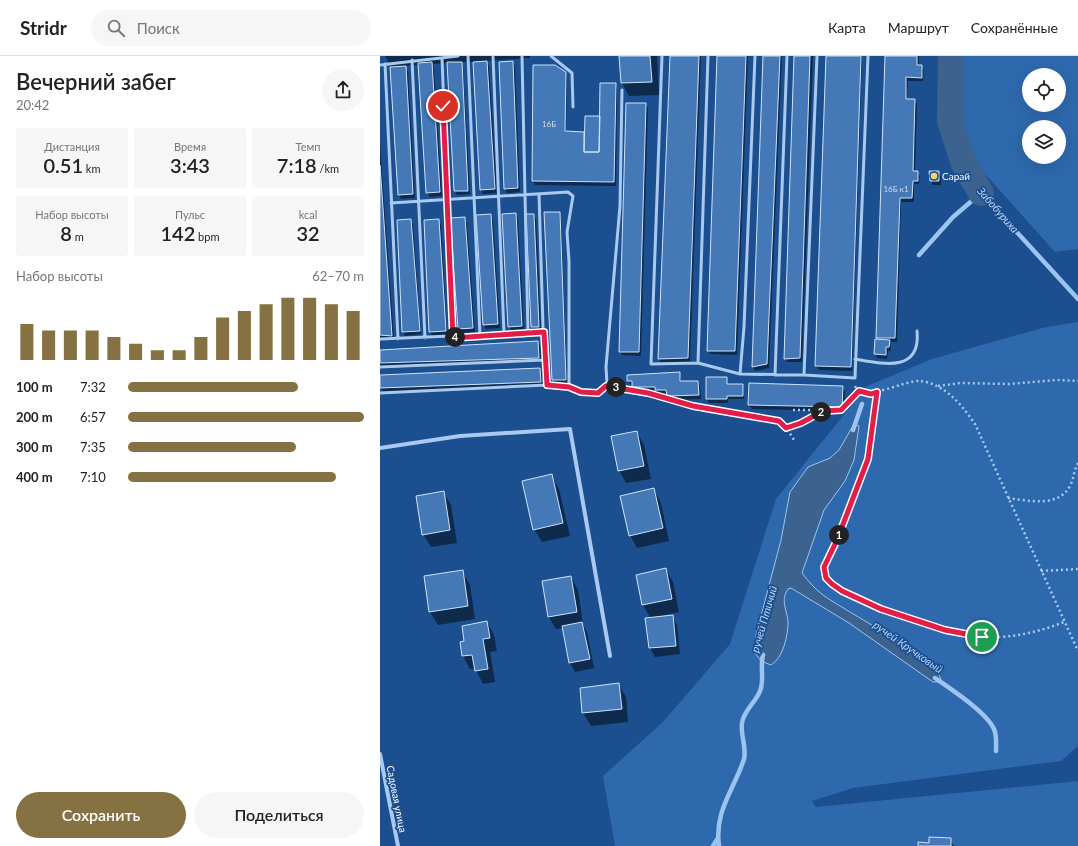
<!DOCTYPE html>
<html lang="ru">
<head>
<meta charset="utf-8">
<style>
  :root { --surface:#fff; --page:#f6f6f6; --text:#222; --muted:#767676; --line:#e0e0e0; --accent:#857141 }
  body { margin:0; font-family:Lato,sans-serif; background:var(--page); color:var(--text); height:100vh; display:flex; flex-direction:column; font-size:15px; white-space:nowrap }
  * { box-sizing:border-box; margin:0 }
  p { font-size:13px; color:var(--muted) }
  .icon { flex:none; width:22px; height:22px; fill:none; stroke:currentColor; stroke-width:2; stroke-linecap:round; stroke-linejoin:round }
  .map { position:relative; flex:1; overflow:hidden }
  .sheet { display:flex; flex-direction:column; background:var(--surface); width:380px }
  .sheet>* { flex:none }
  .controls { position:absolute; left:642px; top:12px; display:grid; gap:8px }
  .controls a { display:grid; place-items:center; width:44px; height:44px; border-radius:50%; background:var(--surface); box-shadow:0 4px 16px #0002; font-size:20px }
  .pin { position:absolute; display:grid; place-items:center; width:34px; height:34px; color:#fff; margin:-17px; border:2px solid #fff; border-radius:50%; box-shadow:0 1px 4px #0007 }
  .km { position:absolute; width:20px; height:20px; margin:-10px; border-radius:50%; background:#222; color:#fff; font-size:11px; line-height:20px; text-align:center }
  .round { display:grid; place-items:center; flex:none; width:42px; height:42px; border-radius:21px; background:var(--page) }
  .summary { display:flex; align-items:center; justify-content:space-between; height:68px; padding:0 16px }
  h1 { font-size:22px; font-weight:600; line-height:30px }
  .figures { display:grid; grid-template-columns:repeat(3,1fr); gap:6px; height:68px; padding:4px 16px }
  .figures div { display:grid; align-content:center; border-radius:4px; background:var(--page); text-align:center }
  .figures b { font-size:20px; font-weight:600 }
  .figures small { font-size:11px; font-weight:400 }
  .figures p { font-size:11px }
  .chart { height:112px; padding:8px 16px }
  .chart p { display:flex; justify-content:space-between }
  .chart svg { width:100%; height:72px; margin-top:4px; stroke:var(--accent); stroke-width:6 }
  .primary-button { display:flex; gap:8px; margin-top:auto; padding:8px 16px }
  .primary-button a { flex:1; height:46px; border-radius:24px; background:var(--accent); color:#fff; font-size:16px; font-weight:600; line-height:46px; text-align:center }
  .primary-button a+a { background:var(--page); color:var(--text) }
  ul { padding:0 16px; list-style:none; font-size:13px }
  li { display:grid; grid-template-columns:64px 48px 1fr; align-items:center; height:30px }
  li i { height:10px; border-radius:5px; background:var(--accent) }
  header { display:flex; align-items:center; gap:24px; box-sizing:border-box; height:56px; padding:0 20px; background:var(--surface); border-bottom:1px solid var(--line) }
  header strong { font-size:19px }
  nav { display:flex; gap:22px; margin-inline-start:auto; font-size:14px }
  .search { width:280px; height:36px; background:var(--page); display:flex; align-items:center; gap:10px; box-sizing:border-box; padding:0 14px; border-radius:22px; color:var(--muted); font-size:15px }
  main { display:flex; flex:1; min-height:0 }
  .map>svg:first-child { display:block }
  .green { fill:#2e69ad; fill-rule:evenodd }
  .water { fill:#3c6290; stroke:#9cc4f0 }
  .shadow { fill:#0007 }
  .lines { fill:none; stroke-linecap:round; stroke-linejoin:round }
  .stream { stroke:#9cc4f0; stroke-width:4.5 }
  .river { stroke:#3c6290; stroke-width:26 }
  .building { fill:#4478b7; stroke:#cfe3fa }
  .path { stroke:#a9c9ee; stroke-width:2.5; stroke-dasharray:2 3; stroke-linecap:butt }
  .service { stroke:#a9c9ee; stroke-width:3 }
  .minor { stroke:#a9c9ee; stroke-width:4 }
  .route-casing { stroke:#fff; stroke-width:8 }
  .route { stroke:#e11d48; stroke-width:5 }
  .poi-dot { fill:#ffd166; stroke:#1b4f8f; stroke-width:1.5 }
  .labels { text-anchor:middle; stroke-width:3.5; stroke-linejoin:round; paint-order:stroke }
  .number-label { font-size:8px; fill:#d0dded }
  .poi-label { font-size:10px; fill:#fff; stroke:#1b4f8f; text-anchor:start }
  .street-label { font-size:10px; fill:#fff; stroke:#1b4f8f }
  .water-label { font-size:11px; font-style:italic; fill:#b5d3f5; stroke:#1b4f8f }
</style>
</head>
<body>
<header>
<strong>Stridr</strong>
<div class="search"><svg class="icon" aria-label="search" viewBox="0 0 24 24"><circle cx="10" cy="10" r="6"/><path d="M15 15l6 6"/></svg>Поиск</div>
<nav><a>Карта</a><a>Маршрут</a><a>Сохранённые</a></nav>
</header>
<main>
<section class="sheet">
<div class="summary"><div><h1>Вечерний забег</h1><p>20:42</p></div><a class="round"><svg class="icon" aria-label="share" viewBox="0 0 24 24"><path d="M12 15V3M7 8l5-5 5 5M5 13v7h14v-7"/></svg></a></div>
<div class="figures">
<div><p>Дистанция</p><b>0.51<small> km</small></b></div>
<div><p>Время</p><b>3:43</b></div>
<div><p>Темп</p><b>7:18<small> /km</small></b></div>
</div>
<div class="figures">
<div><p>Набор высоты</p><b>8<small> m</small></b></div>
<div><p>Пульс</p><b>142<small> bpm</small></b></div>
<div><p>kcal</p><b>32</b></div>
</div>
<div class="chart"><p><span>Набор высоты</span>62–70 m</p>
<svg viewBox="0 0 160 44" preserveAspectRatio="none"><path d="M5 44V22M15 44V26M25 44V26M35 44V26M45 44V30M55 44V34M65 44V38M75 44V38M85 44V30M95 44V18M105 44V14M115 44V10M125 44V6M135 44V6M145 44V10M155 44V14"/></svg>
</div>
<ul>
<li><b>100 m</b>7:32<i style="width:72%"></i></li>
<li><b>200 m</b>6:57<i style="width:100%"></i></li>
<li><b>300 m</b>7:35<i style="width:71%"></i></li>
<li><b>400 m</b>7:10<i style="width:88%"></i></li>
</ul>
<div class="primary-button"><a>Сохранить</a><a>Поделиться</a></div>
</section>
<div class="map">
<svg width="698" height="790" viewBox="0 0 698 790">
  <rect width="100%" height="100%" fill="#1b4f8f"/>
  <!-- green -->
  <path class="green" d="M568,0H698V193L675,196L563,71ZM649,19H679V49H649ZM649,71H679V101H649Z
    M698,266V690L681,705L473,732L432,745L436,751L698,725V790H235L223,720L283,666L350,588L396,443L487,330L552,303L666,271Z"/>
  <!-- water -->
  <path class="water" d="M474,368L479,370L474,404L465,425L444,454L422,517C428,525 435,533 443,539C463,554 558,603 561,624L560,626H553L469,567L411,532L408,533C400,545 407,553 408,566C408,580 403,602 391,609L381,605L375,597L376,579L401,484L410,436L428,411L450,402L459,394Z"/>
  <!-- shadow -->
  <path class="shadow" d="M5,0H150V2L106,5L109,10L117,137L103,138L101,134L94,6H81L83,11L90,138L77,139L75,135L68,7L52,8L54,11L62,140L50,141L47,137L39,9L24,10L28,15L35,142L21,143L19,139L12,12Z
    M240,0H277L279,39L249,40L242,27Z
    M291,0H321L310,306L281,307L279,303Z
    M338,0H368L357,299L330,298L328,294Z
    M384,0H402L389,312L375,315L373,311Z
    M416,0H433L422,306H407L405,302Z
    M447,0H482L472,315L439,314L436,310Z
    M506,0H539V10H541L544,14L543,25H528L527,44H535L537,48L535,116H537L540,120L539,128H534V146H521L517,286H510L511,295H508L507,303L497,302L495,298L498,284L497,281Z
    M133,6L135,10L140,136L127,137L125,133Z
    M154,10L185,16L187,21L186,76L205,77L220,61L235,28L237,32L236,130L155,129L153,125Z
    M265,48L268,52L261,300L242,299L240,295Z
    M0,89L14,283H1L0,281Z
    M558,116L561,120V129H553L551,125Z
    M179,157L181,161L187,327L176,328L173,324Z
    M136,158L138,162L144,274L132,275L129,271Z
    M154,159L156,163L161,274L155,275L152,271Z
    M111,160L113,164L120,272L106,273L104,269Z
    M85,162L87,166L95,276L82,277L79,273Z
    M30,164L33,168L41,278L25,280L23,276Z
    M58,164L61,168L67,278L52,280L50,276Z
    M158,286L160,290L161,305L0,311V295Z
    M160,313L162,317V329L3,336L1,332Z
    M299,318L302,326H318L320,330L321,343L290,344L287,337L278,338L276,334L256,335L253,329H251L248,325Z
    M346,322L348,329H362L364,333V343H348V347H329L327,343Z
    M462,331L465,335L464,355L372,353L369,349Z
    M257,376L264,389L271,423L246,427L239,414Z
    M172,420L179,433L190,480L162,486L154,473Z
    M274,434L281,447L289,485L257,492L250,479Z
    M63,436L71,449L77,487L51,491L43,478Z
    M286,513L293,526L299,556L276,561L277,562L292,560L297,569L300,598L275,601L270,592L267,563H271L263,549Z
    M82,516L90,529L95,563L58,569L50,556L45,521Z
    M191,521L198,534L203,569L207,576L214,612L195,616L190,607L183,572L176,573L168,560Z
    M107,566L114,579L117,595L110,596L115,626L103,628L95,612L90,613L83,600L81,587L85,586Z
    M238,628L246,641L248,666L211,670L203,657L201,632Z
    M570,783L574,790H539L550,788Z"/>
  <g class="lines">
    <!-- stream -->
    <path class="stream" d="M539,199L573,161L601,137L698,243
      M473,374L482,348
      M555,622C571,633 606,656 614,673C617,680 616,688 616,695
      M333,790L338,782
      M339,790C334,755 354,734 364,703C367,691 360,679 362,667C364,653 378,645 381,632C384,621 380,610 383,599"/>
    <!-- river -->
    <path class="river" d="M571,0L570,65L584,108L601,137"/>
  </g>
  <!-- building -->
  <path class="building" d="M239,0H270L272,26L241,27Z
    M290,0H319L308,302L278,303Z
    M337,0H366L355,295H327Z
    M383,0H400L387,308L372,311Z
    M414,0H430L420,302L404,303Z
    M446,0H481L471,311L435,310Z
    M505,0H537V9H542V22L526,21V43H535L533,115H538V125H533L532,142H520L515,282H496Z
    M107,5L115,133L100,134L93,6Z
    M133,5L138,132L124,133L119,6Z
    M52,6L60,136L46,137L38,7Z
    M67,6H82L88,135H74Z
    M153,9H175L186,16L185,75L204,76V96H219L220,27H236L234,126L152,125Z
    M26,10L33,138L18,139L10,11Z
    M246,47H266L259,296H239Z
    M205,60H220L219,96H204Z
    M0,109L12,280L0,279Z
    M549,115H559V125H550Z
    M164,156H180L186,324H172Z
    M136,157L142,270L128,271L122,158Z
    M111,158L118,268L103,269L96,159Z
    M146,158H154L159,271H151Z
    M85,161L93,272L78,273L70,162Z
    M31,163L40,275L22,276L17,164Z
    M59,163L66,275L49,276L44,164Z
    M495,283L510,284L509,291H506V299L494,298Z
    M158,285L159,302L0,307V294Z
    M160,312L161,326L0,332V319Z
    M300,316V325H318L319,339L287,340L286,334H275V331H252V325H247V319Z
    M326,321H347V328H363V340H347V343H326Z
    M369,327L463,330L462,351L368,349Z
    M257,375L264,410L238,415L231,380Z
    M172,418L183,467L153,474L142,425Z
    M274,432L283,472L249,480L240,440Z
    M64,435L70,474L42,479L36,440Z
    M286,512L292,543L262,549L256,519Z
    M83,514L88,550L49,556L44,520Z
    M191,520L197,556L168,561L162,525Z
    M293,559L296,590L269,592L265,562Z
    M107,565L110,582L103,583L108,613L95,615L92,599L82,600L80,586L84,585L82,570Z
    M202,566L210,603L189,607L182,570Z
    M239,627L242,653L202,657L200,632Z
    M549,781L571,782V790H538V786L549,787Z"/>
  <g class="lines">
    <!-- path -->
    <path class="path" d="M475,330C482,348 526,323 541,325C566,329 581,348 595,368L698,595
      M558,330L580,327L629,328L677,324L698,325
      M235,331L268,337L313,350L399,365L404,368L414,384
      M497,336C495,358 494,383 487,405C478,431 468,458 457,484C453,492 443,505 444,514C447,544 573,578 601,581C629,583 659,576 684,566
      M413,354H461L479,335
      M407,372L421,367L443,355
      M628,442C650,445 680,452 691,428C694,421 694,414 698,407
      M661,515L698,513"/>
    <!-- service -->
    <path class="service" d="M88,0L100,280
      M113,0L124,278
      M142,0L148,277
      M171,0L192,17L193,51
      M282,0L271,308L318,307L360,318L424,319L475,322L488,0
      M62,2L73,281
      M32,4L45,282
      M5,8L18,283
      M0,9L78,0
      M159,138L164,304L167,329
      M11,147L188,136L193,140L187,176L189,205V331
      M0,283L164,276
      M475,303C503,308 541,317 537,275
      M318,307L328,0
      M0,311L164,304
      M360,318L364,271L375,0
      M395,319L407,0
      M424,319L437,0
      M0,337L167,329C186,331 200,336 218,337L227,329L226,311L240,150L242,34"/>
    <!-- minor -->
    <path class="minor" d="M0,392L80,380L190,373L230,600
      M0,698L18,790"/>
  </g>
  <g class="lines">
    <defs>
      <path id="route" d="M63,50L73,282L164,276L167,329L189,331L201,336L218,337L226,330L268,337L313,350L399,365L406,372L421,367L443,355L461,354L479,335L491,338L497,336L488,403L457,484L444,511L446,522L452,528L462,535L501,553L565,574L602,581"/>
    </defs>
    <!-- route casing -->
    <use href="#route" class="route-casing"/>
    <!-- route -->
    <use href="#route" class="route"/>
  </g>
  <!-- markers -->
  <circle class="poi-dot" cx="554" cy="120" r="4"/>
  <g class="labels">
    <!-- number labels -->
    <g class="number-label">
      <text x="169" y="71">16Б</text>
      <text x="516" y="136">16Б к1</text>
    </g>
    <!-- poi labels -->
    <g class="poi-label">
      <text x="562" y="124">Сарай</text>
    </g>
    <!-- street labels -->
    <g class="street-label">
      <text transform="translate(17 743) rotate(79)" y="4">Садовая улица</text>
    </g>
    <!-- water labels -->
    <g class="water-label">
      <text transform="translate(618 154) rotate(49)" y="4">Забобуриха</text>
      <text transform="translate(384 563) rotate(-74)" y="4">ручей Птичий</text>
      <text transform="translate(528 591) rotate(35)" y="4">ручей Кручковый</text>
    </g>
  </g>
</svg>
<div class="controls">
<a><svg class="icon" aria-label="locate" viewBox="0 0 24 24"><circle cx="12" cy="12" r="6"/><path d="M12 2v4M12 18v4M2 12h4M18 12h4"/></svg></a>
<a><svg class="icon" aria-label="layers" viewBox="0 0 24 24"><path d="M12 4l9 5-9 5-9-5zM3 14l9 5 9-5"/></svg></a>
</div>
<div class="pin" style="left:602px;top:581px;background:#1e9e55"><svg class="icon" aria-label="arrive" viewBox="0 0 24 24"><path d="M6 21V4h12l-3 4 3 4H6"/></svg></div>
<div class="pin" style="left:63px;top:50px;background:#d93025"><svg class="icon" aria-label="check" viewBox="0 0 24 24"><path d="M5 12l5 5 9-10"/></svg></div>
<b class="km" style="left:459px;top:479px">1</b>
<b class="km" style="left:441px;top:356px">2</b>
<b class="km" style="left:236px;top:331px">3</b>
<b class="km" style="left:75px;top:281px">4</b>
</div>
</main>
</body>
</html>
